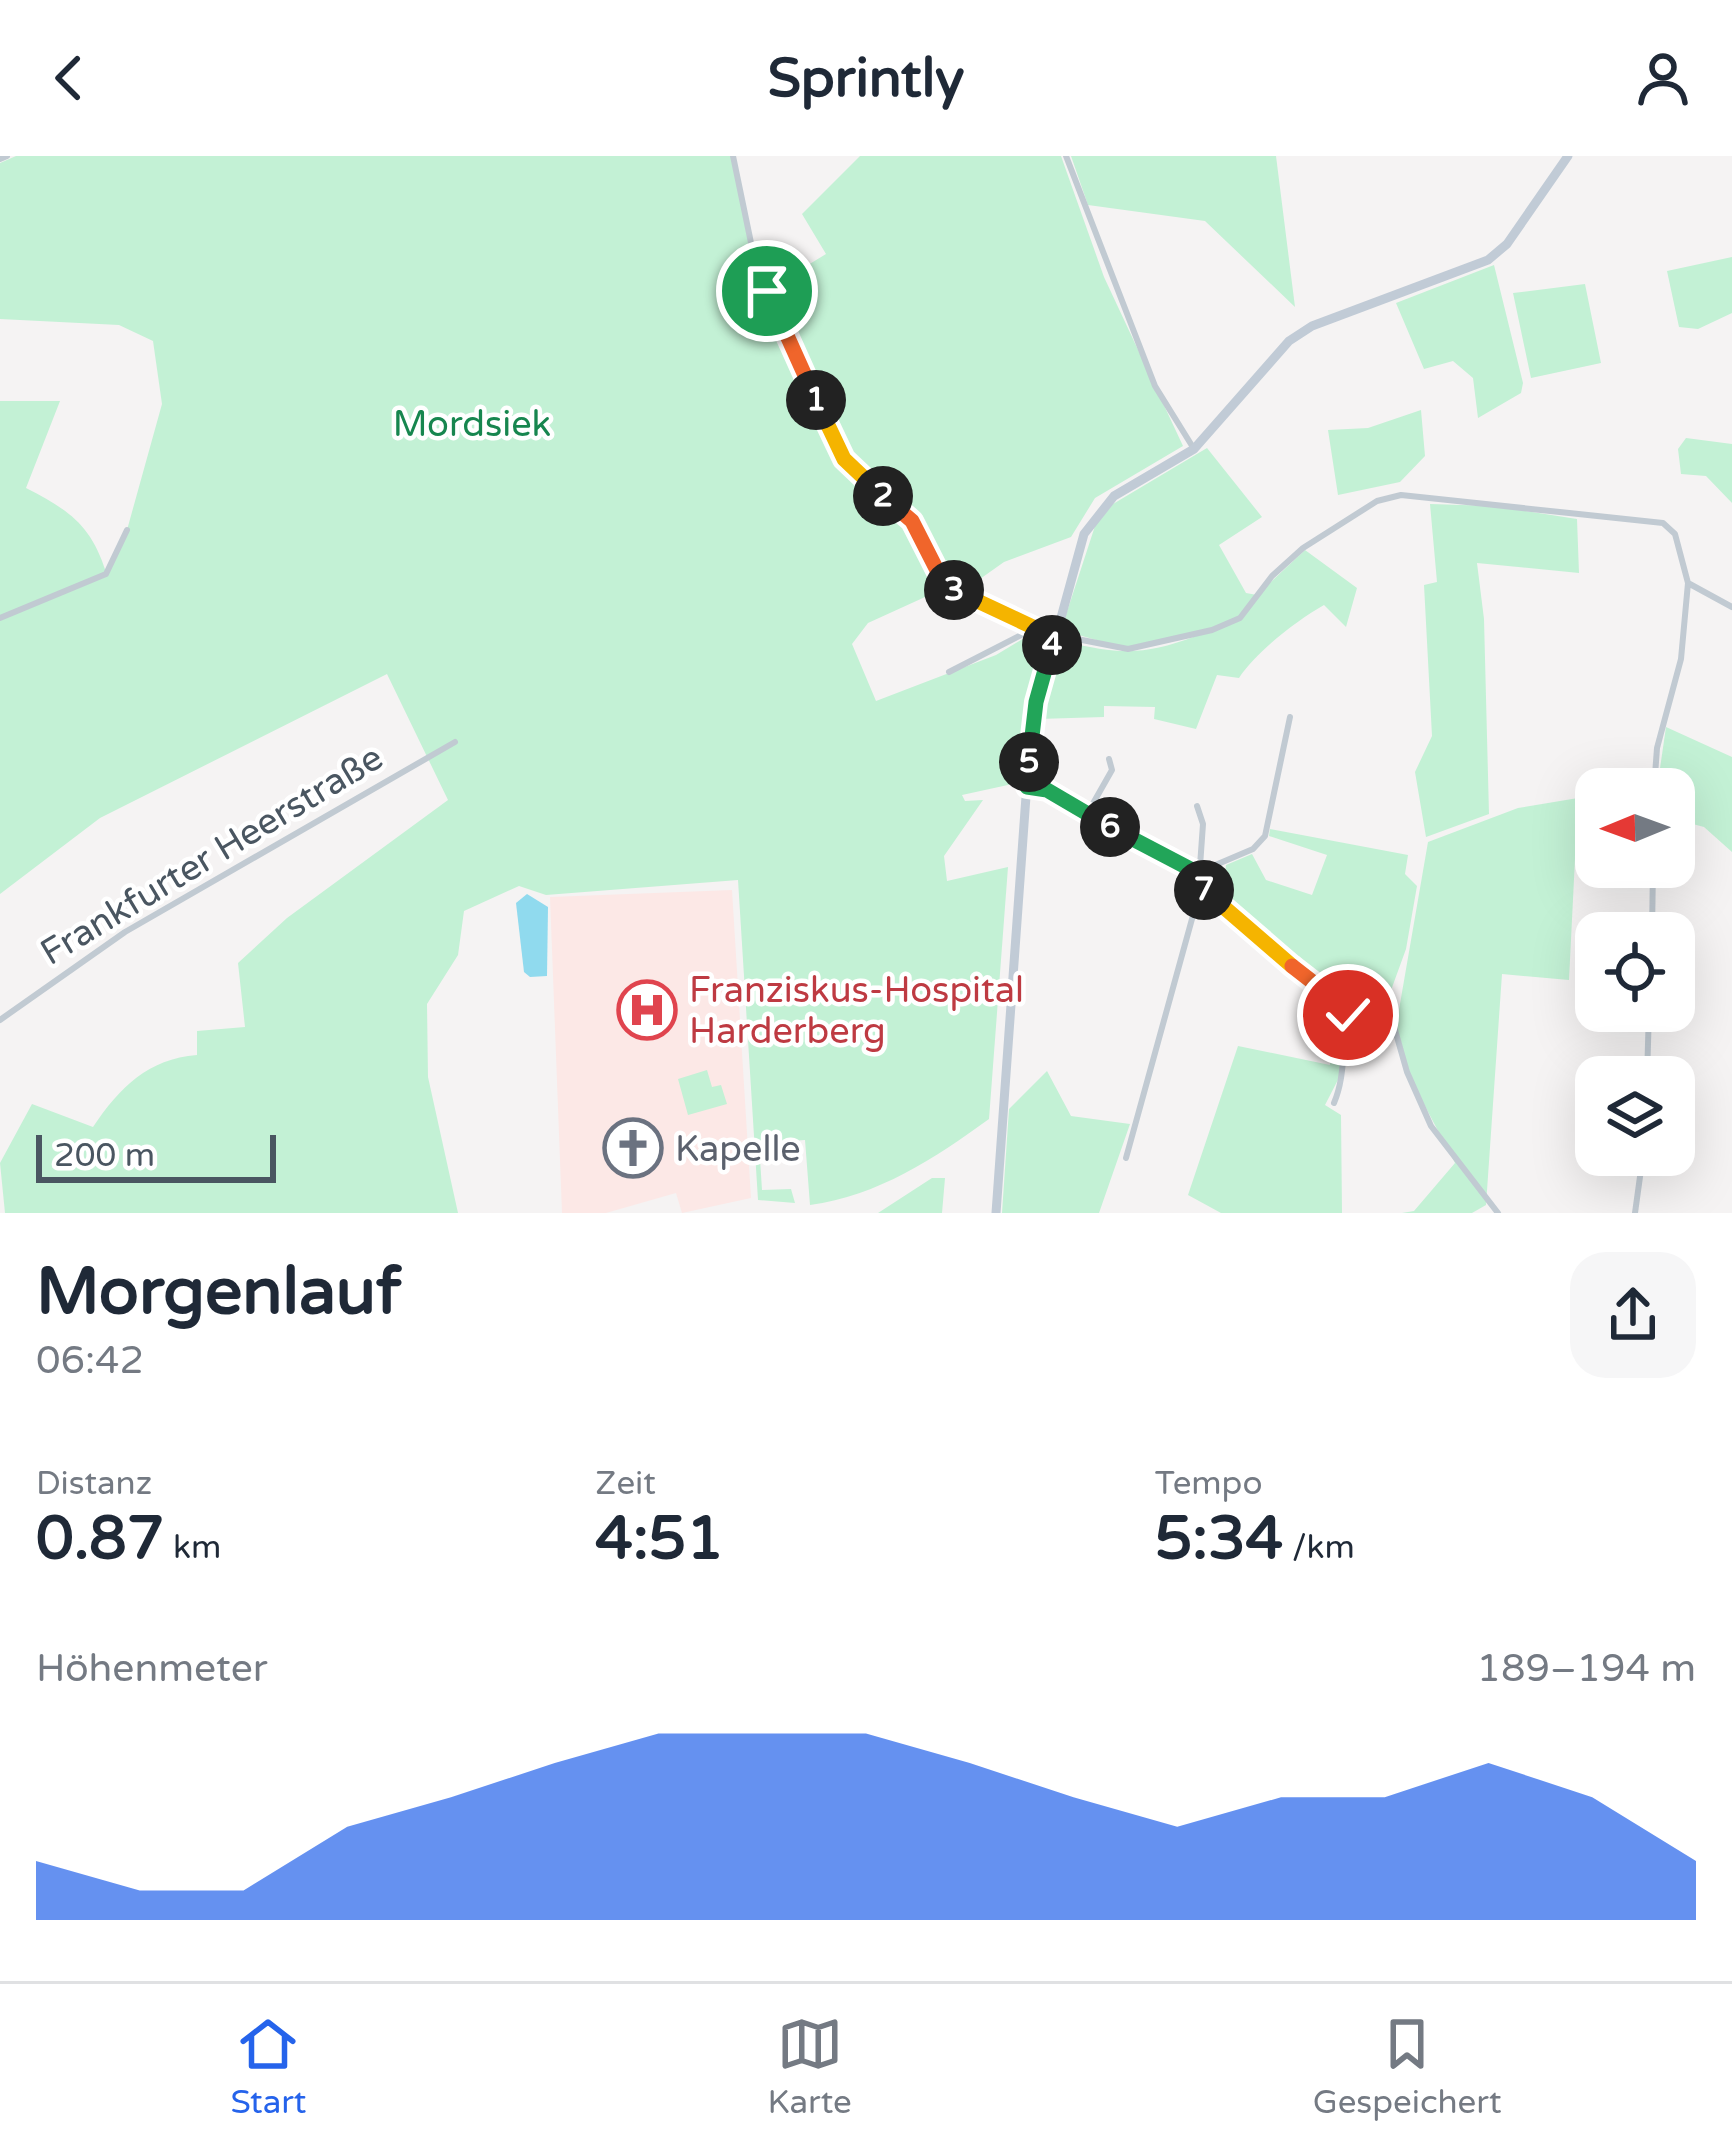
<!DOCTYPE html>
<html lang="de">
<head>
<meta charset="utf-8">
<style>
  :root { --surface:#fff; --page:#f6f6f7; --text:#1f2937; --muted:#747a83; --line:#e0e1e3; --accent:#2563eb }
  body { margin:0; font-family:"Varela Round",sans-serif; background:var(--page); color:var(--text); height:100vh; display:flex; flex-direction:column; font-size:45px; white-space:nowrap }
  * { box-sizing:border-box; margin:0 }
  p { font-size:39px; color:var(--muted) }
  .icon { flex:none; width:66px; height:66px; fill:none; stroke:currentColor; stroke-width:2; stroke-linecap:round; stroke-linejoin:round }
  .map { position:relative; height:1057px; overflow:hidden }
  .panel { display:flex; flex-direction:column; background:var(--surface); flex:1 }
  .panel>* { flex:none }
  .needle { width:78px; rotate:269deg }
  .fabs { position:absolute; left:1575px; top:612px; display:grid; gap:24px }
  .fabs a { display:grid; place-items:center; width:120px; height:120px; border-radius:24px; background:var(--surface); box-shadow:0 12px 48px #0002; font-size:60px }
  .scale { position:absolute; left:36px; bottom:30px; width:240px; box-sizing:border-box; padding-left:12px; border:6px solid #4a5661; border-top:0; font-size:33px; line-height:42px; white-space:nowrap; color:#4a5661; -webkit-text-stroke:9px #fff; paint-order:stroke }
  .pin { position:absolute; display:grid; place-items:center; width:102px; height:102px; color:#fff; margin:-51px; border:6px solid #fff; border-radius:50%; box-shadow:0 3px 12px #0007 }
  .km { position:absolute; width:60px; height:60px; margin:-30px; border-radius:50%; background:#222; color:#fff; font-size:33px; line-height:60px; text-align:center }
  .round { display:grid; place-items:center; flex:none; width:126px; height:126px; border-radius:36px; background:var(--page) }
  .summary { display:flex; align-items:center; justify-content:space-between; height:204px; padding:0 36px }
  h1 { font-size:66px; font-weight:700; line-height:90px }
  .stats { display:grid; grid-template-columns:repeat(3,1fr); gap:18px; height:204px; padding:12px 36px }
  .stats div { display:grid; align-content:center }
  .stats b { font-size:60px; font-weight:700 }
  .stats small { font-size:33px; font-weight:400 }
  .stats p { font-size:33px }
  .chart { height:336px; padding:24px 36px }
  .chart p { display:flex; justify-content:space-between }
  .chart svg { width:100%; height:216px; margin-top:12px; fill:var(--accent); opacity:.7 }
  header { display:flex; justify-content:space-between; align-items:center; height:156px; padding:0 36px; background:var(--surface); font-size:54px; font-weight:700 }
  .menu { display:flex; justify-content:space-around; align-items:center; height:168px; border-top:3px solid var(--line); background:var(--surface); font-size:33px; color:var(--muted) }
  .menu a { display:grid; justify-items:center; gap:6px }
  .menu .on { color:var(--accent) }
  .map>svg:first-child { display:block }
  .medical { fill:#fce8e6 }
  .green { fill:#c3f1d5 }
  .water { fill:#90daee }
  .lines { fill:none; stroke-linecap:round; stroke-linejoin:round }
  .street { stroke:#c1cad2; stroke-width:6 }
  .secondary { stroke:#c1cbd6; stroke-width:9 }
  .split-1-casing { stroke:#fff; stroke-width:24 }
  .split-2-casing { stroke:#fff; stroke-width:24 }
  .split-3-casing { stroke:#fff; stroke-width:24 }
  .split-4-casing { stroke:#fff; stroke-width:24 }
  .split-5-casing { stroke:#fff; stroke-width:24 }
  .split-6-casing { stroke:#fff; stroke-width:24 }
  .split-7-casing { stroke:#fff; stroke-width:24 }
  .split-8-casing { stroke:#fff; stroke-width:24 }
  .split-9-casing { stroke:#fff; stroke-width:24 }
  .split-1 { stroke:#f0652b; stroke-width:15 }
  .split-2 { stroke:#f5b400; stroke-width:15 }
  .split-3 { stroke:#f0652b; stroke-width:15 }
  .split-4 { stroke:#f5b400; stroke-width:15 }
  .split-5 { stroke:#22a559; stroke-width:15 }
  .split-6 { stroke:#22a559; stroke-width:15 }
  .split-7 { stroke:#22a559; stroke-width:15 }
  .split-8 { stroke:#f5b400; stroke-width:15 }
  .split-9 { stroke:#f0652b; stroke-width:15 }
  .labels { text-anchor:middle; stroke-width:9; stroke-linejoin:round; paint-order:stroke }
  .park-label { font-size:36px; fill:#17864f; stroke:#fff }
  .street-label { font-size:36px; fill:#4a5661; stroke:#fff }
  .health-label { font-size:36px; fill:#be3a42; stroke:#fff; text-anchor:start }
  .worship-label { font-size:36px; fill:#5b616d; stroke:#fff; text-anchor:start }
</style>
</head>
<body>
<header><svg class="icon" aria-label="back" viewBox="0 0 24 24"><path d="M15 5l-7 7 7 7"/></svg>Sprintly<svg class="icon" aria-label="person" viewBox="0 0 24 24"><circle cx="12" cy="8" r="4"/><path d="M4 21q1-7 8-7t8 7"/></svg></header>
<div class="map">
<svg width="1732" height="1057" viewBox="0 0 1732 1057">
  <rect width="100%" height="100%" fill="#f5f3f3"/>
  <!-- medical -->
  <path class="medical" d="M732,734L751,1042L682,1057L676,1037L606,1057H562L550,741Z"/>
  <!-- green -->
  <path class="green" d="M16,0H733L755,106L767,134L826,98L802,58L860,0H1061L1104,121L1183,290L1095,342L1071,381L1004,406L963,435L944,421L941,424L947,431L868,467L852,488L876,545L996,499L1031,478L1044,485L1023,557L1017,627L962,639L965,645L983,644L944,700L947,725L1008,711L989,963C935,1002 878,1040 810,1049L805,984L759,987L762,1034L791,1033L795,1047L758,1044L738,724L546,739L519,730L464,755L458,799L427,848L428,921L458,1057H5L0,1007L32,948L93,971C120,931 148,903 197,899V875L245,871L238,807L287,762L448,644L387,518L100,662L0,738V245H60L26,332C69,354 91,369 106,416L127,374L162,248L153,185L119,169L0,163V7Z
    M1071,0H1276L1295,151L1205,65L1088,49Z
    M1732,101V157L1698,173L1679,171L1667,115Z
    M1494,109L1523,227L1521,237L1478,262L1473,222L1453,205L1424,213L1396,147Z
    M1585,128L1601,207L1531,222L1513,137Z
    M1421,254L1425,300L1400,326L1338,339L1328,274L1368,272Z
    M1686,282L1732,288V347L1706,320L1681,318L1678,293Z
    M1207,292L1262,361L1219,389L1246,437L1257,439L1305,394L1357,432L1346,471L1324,449C1296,465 1256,496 1239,522L1217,519L1196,573L1154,563L1155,551L1104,550V561L1038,563L1056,493L1065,486C1120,498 1143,500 1196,480L1128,493L1061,474L1095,370L1113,348Z
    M1430,348L1493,350L1577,363L1579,417L1477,407L1484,463L1489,658L1426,681L1415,616L1432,580L1424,429L1437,426Z
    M1666,571L1732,601V696L1704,671L1674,663V633H1657Z
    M1578,642L1569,824L1502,818L1486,1049L1472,1057H1402L1414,1055L1455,1007L1407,916L1396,871L1428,686L1518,652Z
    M1270,673L1408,699L1405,718L1417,730L1406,793L1386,848L1320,829L1223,742L1226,709L1252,698L1266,724L1312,739L1327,699L1269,680Z
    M1338,843L1347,851L1342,916L1325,949L1341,959L1342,1057H1221L1188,1039L1238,890L1330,909Z
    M707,914L712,931L721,929L727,948L688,959L678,923Z
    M1047,915L1071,960L1130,968L1099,1057H1002L1009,953Z
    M932,1022H945L942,1057H878Z"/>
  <!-- water -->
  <path class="water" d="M527,738L548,751L547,820L530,821L524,816L516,747Z"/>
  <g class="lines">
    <!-- street -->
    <path class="street" d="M733,0L755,106L844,303L912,366L940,420L954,433L1031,474L1128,493L1212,474L1240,462L1272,420L1303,392L1377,345L1401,339L1663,367L1675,378L1688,427L1732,451
      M1066,0L1155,230L1194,293
      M0,3L7,0
      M0,462L106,418L127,374
      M949,516L1031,474
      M1027,631L1047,635L1194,715
      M1654,633L1657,592L1681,503L1688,427
      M1197,650L1203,668L1200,710
      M1087,658L1112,614L1109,603
      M1191 722a10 10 0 1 1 20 0a10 10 0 1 1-20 0Z
      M1206,713L1253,693L1265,680L1290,561
      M1208,732L1253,778L1319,831L1391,860L1407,916L1431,970L1498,1057
      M1652,777L1653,711
      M0,864L125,776L455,586
      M1647,921L1649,855
      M1334,947C1349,912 1338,875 1356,848
      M1126,1002L1200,734
      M1635,1057L1643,999"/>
    <!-- secondary -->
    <path class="secondary" d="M996,1057L1031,571L1084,378L1114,340L1194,293L1289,185L1312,170L1488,104L1507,88L1568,0"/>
  </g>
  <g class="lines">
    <defs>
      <path id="split-1" d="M767,135L816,244"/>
      <path id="split-2" d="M816,244L844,303L883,340"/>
      <path id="split-3" d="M883,340L912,365L940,420L954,434"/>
      <path id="split-4" d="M954,434L1054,481L1052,489"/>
      <path id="split-5" d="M1029,606L1036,546L1052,489"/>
      <path id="split-6" d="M1029,606L1027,631L1047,634L1110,671"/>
      <path id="split-7" d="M1110,671L1194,715L1197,731L1204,734"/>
      <path id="split-8" d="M1204,734L1292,810"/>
      <path id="split-9" d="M1292,810L1319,831L1356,848L1348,859"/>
    </defs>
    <!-- split-1 casing -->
    <use href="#split-1" class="split-1-casing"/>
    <!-- split-2 casing -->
    <use href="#split-2" class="split-2-casing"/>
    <!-- split-3 casing -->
    <use href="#split-3" class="split-3-casing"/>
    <!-- split-4 casing -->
    <use href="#split-4" class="split-4-casing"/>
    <!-- split-5 casing -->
    <use href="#split-5" class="split-5-casing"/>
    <!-- split-6 casing -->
    <use href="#split-6" class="split-6-casing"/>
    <!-- split-7 casing -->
    <use href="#split-7" class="split-7-casing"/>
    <!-- split-8 casing -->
    <use href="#split-8" class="split-8-casing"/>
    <!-- split-9 casing -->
    <use href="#split-9" class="split-9-casing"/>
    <!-- split-1 -->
    <use href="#split-1" class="split-1"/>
    <!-- split-2 -->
    <use href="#split-2" class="split-2"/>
    <!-- split-3 -->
    <use href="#split-3" class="split-3"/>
    <!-- split-4 -->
    <use href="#split-4" class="split-4"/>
    <!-- split-5 -->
    <use href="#split-5" class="split-5"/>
    <!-- split-6 -->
    <use href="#split-6" class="split-6"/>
    <!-- split-7 -->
    <use href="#split-7" class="split-7"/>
    <!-- split-8 -->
    <use href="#split-8" class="split-8"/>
    <!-- split-9 -->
    <use href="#split-9" class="split-9"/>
  </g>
  <!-- icons -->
  <defs>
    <symbol id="hospital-ring" viewBox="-11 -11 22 22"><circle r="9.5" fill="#fff" stroke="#e0444e" stroke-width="1.5"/><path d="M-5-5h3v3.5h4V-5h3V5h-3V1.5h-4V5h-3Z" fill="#e0444e"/></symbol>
    <symbol id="church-ring" viewBox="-11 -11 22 22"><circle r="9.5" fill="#fff" stroke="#6b7280" stroke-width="1.5"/><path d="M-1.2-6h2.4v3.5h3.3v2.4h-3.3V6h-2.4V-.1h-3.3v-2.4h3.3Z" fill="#6b7280"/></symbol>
  </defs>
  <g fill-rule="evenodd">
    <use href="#hospital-ring" x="614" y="821" width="66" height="66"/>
    <use href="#church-ring" x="600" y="959" width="66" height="66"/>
  </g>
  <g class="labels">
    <!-- park labels -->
    <g class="park-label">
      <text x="472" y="280">Mordsiek</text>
    </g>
    <!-- street labels -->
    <g class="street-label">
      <text transform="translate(211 698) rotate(-31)" y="13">Frankfurter Heerstraße</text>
    </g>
    <!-- health labels -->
    <g class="health-label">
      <text x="689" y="846">Franziskus-Hospital<tspan x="689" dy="41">Harderberg</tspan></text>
    </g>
    <!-- worship labels -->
    <g class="worship-label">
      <text x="675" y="1005">Kapelle</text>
    </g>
  </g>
</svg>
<div class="fabs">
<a><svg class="needle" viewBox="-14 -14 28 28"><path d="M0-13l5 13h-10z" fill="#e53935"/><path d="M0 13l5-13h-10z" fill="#747a83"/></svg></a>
<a><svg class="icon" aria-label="locate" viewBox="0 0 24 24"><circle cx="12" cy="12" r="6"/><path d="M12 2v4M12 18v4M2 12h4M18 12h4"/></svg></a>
<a><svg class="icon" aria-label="layers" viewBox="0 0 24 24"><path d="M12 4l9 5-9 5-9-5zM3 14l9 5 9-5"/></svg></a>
</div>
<div class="scale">200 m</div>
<div class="pin" style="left:767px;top:135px;background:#1e9e55"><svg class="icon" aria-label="arrive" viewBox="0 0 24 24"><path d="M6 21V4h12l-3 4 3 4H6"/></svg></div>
<div class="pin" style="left:1348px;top:859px;background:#d93025"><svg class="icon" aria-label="check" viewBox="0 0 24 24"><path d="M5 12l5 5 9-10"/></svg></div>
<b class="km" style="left:816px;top:244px">1</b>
<b class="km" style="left:883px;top:340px">2</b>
<b class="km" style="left:954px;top:434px">3</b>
<b class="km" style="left:1052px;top:489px">4</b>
<b class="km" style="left:1029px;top:606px">5</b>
<b class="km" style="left:1110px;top:671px">6</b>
<b class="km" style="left:1204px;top:734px">7</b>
</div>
<section class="panel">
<div class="summary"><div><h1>Morgenlauf</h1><p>06:42</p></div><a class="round"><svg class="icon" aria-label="share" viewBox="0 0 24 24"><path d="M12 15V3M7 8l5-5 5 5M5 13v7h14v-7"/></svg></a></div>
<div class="stats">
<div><p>Distanz</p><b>0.87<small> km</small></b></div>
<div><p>Zeit</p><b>4:51</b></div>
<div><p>Tempo</p><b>5:34<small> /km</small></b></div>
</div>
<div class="chart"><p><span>Höhenmeter</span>189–194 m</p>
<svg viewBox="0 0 160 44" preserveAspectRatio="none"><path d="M0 44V32L10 38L20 38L30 25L40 19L50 12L60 6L70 6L80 6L90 12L100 19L110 25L120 19L130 19L140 12L150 19L160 32V44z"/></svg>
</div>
</section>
<nav class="menu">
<a class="on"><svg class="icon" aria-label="home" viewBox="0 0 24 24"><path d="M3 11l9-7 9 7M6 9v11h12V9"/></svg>Start</a>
<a><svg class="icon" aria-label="map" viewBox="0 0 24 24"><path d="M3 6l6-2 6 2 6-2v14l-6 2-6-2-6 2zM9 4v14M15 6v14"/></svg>Karte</a>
<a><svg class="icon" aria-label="saved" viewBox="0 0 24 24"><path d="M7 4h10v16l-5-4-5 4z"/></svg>Gespeichert</a>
</nav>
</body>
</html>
